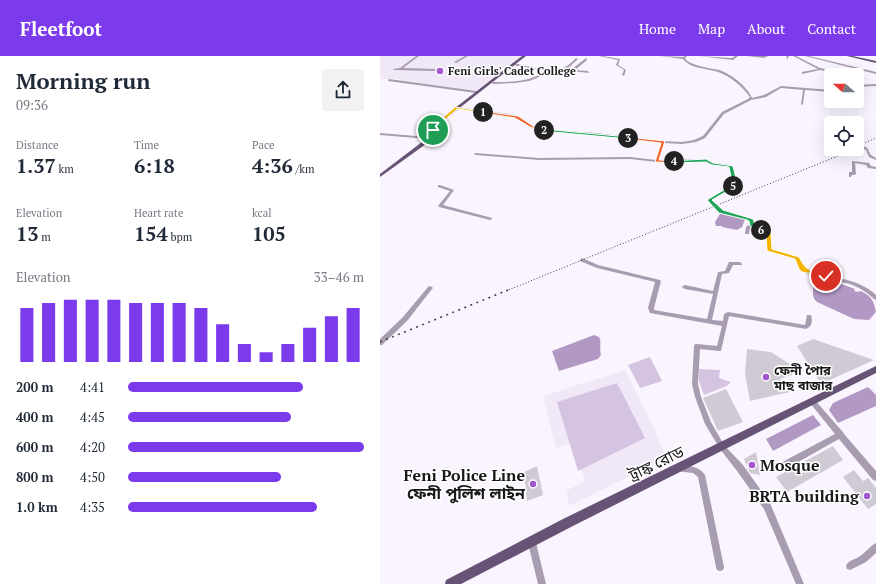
<!DOCTYPE html>
<html lang="en">
<head>
<meta charset="utf-8">
<style>
  :root { --surface:#fff; --page:#f2f2f3; --text:#1f2937; --muted:#747a83; --accent:#7c3aed }
  body { margin:0; font-family:"PT Serif","Noto Sans Bengali",serif; background:var(--page); color:var(--text); height:100vh; display:flex; flex-direction:column; font-size:15px; white-space:nowrap }
  * { box-sizing:border-box; margin:0 }
  p { font-size:13px; color:var(--muted) }
  .icon { flex:none; width:22px; height:22px; fill:none; stroke:currentColor; stroke-width:2; stroke-linecap:round; stroke-linejoin:round }
  .map { position:relative; flex:1; overflow:hidden }
  .drawer { display:flex; flex-direction:column; background:var(--surface); width:380px }
  .drawer>* { flex:none }
  .needle { width:26px; rotate:291deg }
  .controls { position:absolute; left:444px; top:12px; display:grid; gap:8px }
  .controls a { display:grid; place-items:center; width:40px; height:40px; border-radius:4px; background:var(--surface); box-shadow:0 4px 16px #0002; font-size:20px }
  .pin { position:absolute; display:grid; place-items:center; width:34px; height:34px; color:#fff; margin:-17px; border:2px solid #fff; border-radius:50%; box-shadow:0 1px 4px #0007 }
  .km { position:absolute; width:20px; height:20px; margin:-10px; border-radius:50%; background:#222; color:#fff; font-size:11px; line-height:20px; text-align:center }
  .round { display:grid; place-items:center; flex:none; width:42px; height:42px; border-radius:4px; background:var(--page) }
  .summary { display:flex; align-items:center; justify-content:space-between; height:68px; padding:0 16px }
  h1 { font-size:22px; font-weight:600; line-height:30px }
  .stats { display:grid; grid-template-columns:repeat(3,1fr); gap:6px; height:68px; padding:4px 16px }
  .stats div { display:grid; align-content:center }
  .stats b { font-size:20px; font-weight:600 }
  .stats small { font-size:11px; font-weight:400 }
  .stats p { font-size:11px }
  .chart { height:112px; padding:8px 16px }
  .chart p { display:flex; justify-content:space-between }
  .chart svg { width:100%; height:72px; margin-top:4px; stroke:var(--accent); stroke-width:6 }
  ul { padding:0 16px; list-style:none; font-size:13px }
  li { display:grid; grid-template-columns:64px 48px 1fr; align-items:center; height:30px }
  li i { height:10px; border-radius:5px; background:var(--accent) }
  header { display:flex; align-items:center; gap:24px; box-sizing:border-box; height:56px; padding:0 20px; background:var(--accent); color:#fff }
  header strong { font-size:19px }
  nav { display:flex; gap:22px; margin-inline-start:auto; font-size:14px }
  main { display:flex; flex:1; min-height:0 }
  .map>svg:first-child { display:block }
  .built { fill:#f0e7f7 }
  .green { fill:#d5c3e2 }
  .water { fill:#b299c4 }
  .building { fill:#cfcad3 }
  .lines { fill:none; stroke-linecap:round; stroke-linejoin:round }
  .minor { fill:#a89db0; fill-rule:evenodd }
  .major { fill:#675375; fill-rule:evenodd }
  .rail-far1 { stroke:#3d3c40; stroke-width:1; stroke-dasharray:1 2; stroke-linecap:butt }
  .rail { stroke:#3d3c40; stroke-width:1.5; stroke-dasharray:2 4.5; stroke-linecap:butt }
  .split-1 { fill:#f5b400; stroke:#fff }
  .split-2 { fill:#f0652b; stroke:#fff }
  .split-3 { fill:#22a559; stroke:#fff }
  .split-4 { fill:#f0652b; stroke:#fff }
  .split-5 { fill:#22a559; stroke:#fff }
  .split-6 { fill:#22a559; stroke:#fff }
  .split-7 { fill:#f5b400; stroke:#fff }
  .poi-dot { fill:#a159cd; stroke:#fff; stroke-width:1.5 }
  .labels { text-anchor:middle; stroke-width:3; stroke-linejoin:round; paint-order:stroke }
  .far-poi-label { font-size:11px; font-weight:bold; fill:#19181b; stroke:#fff; text-anchor:start }
  .poi-label { font-size:13px; font-weight:bold; fill:#19181b; stroke:#fff; text-anchor:start }
  .near-street-label { font-size:16px; fill:#19181b; stroke:#fff }
  .near-poi-label { font-size:16px; font-weight:bold; fill:#19181b; stroke:#fff; text-anchor:end }
</style>
</head>
<body>
<header>
<strong>Fleetfoot</strong>
<nav><a>Home</a><a>Map</a><a>About</a><a>Contact</a></nav>
</header>
<main>
<section class="drawer">
<div class="summary"><div><h1>Morning run</h1><p>09:36</p></div><a class="round"><svg class="icon" aria-label="share" viewBox="0 0 24 24"><path d="M12 15V3M7 8l5-5 5 5M5 13v7h14v-7"/></svg></a></div>
<div class="stats">
<div><p>Distance</p><b>1.37<small> km</small></b></div>
<div><p>Time</p><b>6:18</b></div>
<div><p>Pace</p><b>4:36<small> /km</small></b></div>
</div>
<div class="stats">
<div><p>Elevation</p><b>13<small> m</small></b></div>
<div><p>Heart rate</p><b>154<small> bpm</small></b></div>
<div><p>kcal</p><b>105</b></div>
</div>
<div class="chart"><p><span>Elevation</span>33–46 m</p>
<svg viewBox="0 0 160 44" preserveAspectRatio="none"><path d="M5 44V11M15 44V8M25 44V6M35 44V6M45 44V6M55 44V8M65 44V8M75 44V8M85 44V11M95 44V21M105 44V33M115 44V38M125 44V33M135 44V23M145 44V16M155 44V11"/></svg>
</div>
<ul>
<li><b>200 m</b>4:41<i style="width:74%"></i></li>
<li><b>400 m</b>4:45<i style="width:69%"></i></li>
<li><b>600 m</b>4:20<i style="width:100%"></i></li>
<li><b>800 m</b>4:50<i style="width:65%"></i></li>
<li><b>1.0 km</b>4:35<i style="width:80%"></i></li>
</ul>
</section>
<div class="map">
<svg width="496" height="528" viewBox="0 0 496 528">
  <rect width="100%" height="100%" fill="#faf4fe"/>
  <!-- built -->
  <path class="built" d="M0,0H142L95,36L20,26L23,23H0Z
    M245,314L273,370L286,402L189,450L186,435L205,425L193,387L176,392L163,340Z"/>
  <!-- green -->
  <path class="green" d="M270,301L282,325L260,332L248,309Z
    M319,313L340,314L339,322L351,326L347,330L324,339L319,325Z
    M237,327L265,382L198,415L177,346Z"/>
  <!-- water -->
  <path class="water" d="M340,158H343L365,163L362,171L357,174L342,171V170H336L335,166Z
    M434,223L453,225L475,233L474,235L478,236L480,235C491,239 494,245 496,256L489,264L474,263L437,246C430,241 434,231 434,223Z
    M214,279L219,281C222,286 219,293 221,299L218,303L179,315L172,295Z
    M488,331L496,339V350L458,367L449,354L453,347Z
    M433,359L441,369L393,395L386,383Z"/>
  <!-- building -->
  <path class="building" d="M433,283L494,304L441,328L417,290Z
    M367,293L391,296L413,310L412,319L400,323L410,336L370,345L365,318Z
    M346,333L363,366L338,375L323,342Z
    M453,390L463,404L407,436L396,421Z
    M376,396L380,419L370,417L364,403Z
    M157,410L163,439L147,445L144,416Z
    M474,414L483,425L488,422L496,432V448L488,453L463,421Z"/>
  <g class="lines">
    <!-- minor -->
    <path class="minor" d="M36,0H39L23,12L55,13L56,15L14,14L13,13L20,12Z
      M85,0H88L76,7L74,6Z
      M219,0H223L240,3L238,9L246,14L244,20L242,19L244,14L236,9L238,4Z
      M280,0L303,1L305,0H307L305,2L307,5L311,7C320,11 329,12 339,14C351,18 367,30 372,42L384,39L401,30L451,34V36L425,34L423,48L422,49L421,48L423,34L401,32L386,41L371,44L344,58L325,82L316,86L302,88L284,87L279,104L326,103L333,107L351,109L354,114L356,128L352,133L332,143C341,158 358,158 373,163L374,168L391,176V193L419,201L426,214C449,222 477,221 496,239V244L494,243L487,237L479,232L470,228L433,220L422,216L419,211L415,203L387,195V178L372,170L370,172L369,178H365V177L366,171L370,168L369,165C351,159 339,160 328,143L350,131L352,128L350,114L349,111L331,109L325,105L277,106L250,103L159,104L96,99L94,98L95,97L159,102L250,101L276,104L281,87L216,79L170,76L151,72L140,64L129,60L75,52L76,51L129,58L142,62L153,70L170,74L216,77L283,85L302,86L314,84L323,80L342,56L368,43L370,41C362,30 350,20 338,16C326,12 311,13 303,3Z
      M319,0L352,2L355,0H358L353,4Z
      M367,0H388L384,2Z
      M407,0H409L407,3L406,2Z
      M413,0H416L440,12L453,15L455,19H453L451,17L440,14L422,18V16L438,13Z
      M425,0H429L496,16V18Z
      M196,2L198,3L187,13H192L206,2L207,4L195,14L208,15L209,17L184,14L178,15H168L157,22L149,25L135,27L113,28L112,27L113,26C131,26 150,26 165,15L133,9L132,7C147,9 168,18 183,12C188,10 192,6 196,2Z
      M9,23L96,35L97,36L96,37L8,25Z
      M496,28V30L477,31V29Z
      M459,45H461V49L459,48Z
      M0,77L48,81L50,82L48,83L0,79Z
      M482,90C490,91 487,94 491,99C492,100 495,101 496,102V104L489,101L486,94L482,92Z
      M472,105L489,107L491,110L496,111V113L488,112L486,109L475,107L476,118L474,119H472L471,121H469V116H472Z
      M58,129H60L74,134L63,149L112,162V163L110,164L59,151L58,150L70,135L58,131Z
      M202,202L218,209L280,224L281,225L274,252V254L327,263L333,238L305,233L303,232L302,231L303,230L305,229L333,235L338,216L345,215L349,206H360L362,208V209H353L349,217L342,218L332,264L343,265L344,258L348,256L425,269L427,259H431C433,265 432,271 426,273L349,260L341,295H339L320,293L318,328L321,341L331,366L344,389L363,409L390,447L424,528H416L384,453L357,415L340,393L325,368L315,341L312,328L314,290L315,288H317L337,290L342,270L270,257L268,252L275,226L217,212L200,205V204Z
      M50,230L52,231L53,232L52,233L27,265L2,289H0V283L23,261L48,231Z
      M432,342L434,343L462,375L463,376L464,378L496,415V425L493,424L459,383L404,414L401,413L400,410L401,407L408,403L455,378L430,347L429,345L430,343Z
      M299,408C309,410 319,410 325,419L344,511L343,514L340,515L337,514L336,511L318,421L313,417L296,415L295,412L296,409Z
      M152,483L155,484L156,487L166,528H158L148,487L149,484Z
      M496,487V497L486,506L470,514L467,513L466,510C468,504 475,504 480,500C486,496 490,490 496,487Z"/>
    <!-- major -->
    <path class="major" d="M142,0H146L68,61L59,69L46,88L0,121V118L42,86L57,67L66,59Z
      M467,0H473L496,5V7Z
      M496,310V317L191,471L81,528H65L66,524L183,463Z"/>
    <!-- rail-far1 -->
    <path class="rail-far1" d="M477,90L496,82
      M126,235L475,93"/>
    <!-- rail -->
    <path class="rail" d="M0,286L128,234"/>
  </g>
  <!-- split-1 -->
  <path class="split-1" d="M75,51L105,56L103,57L77,53L60,68L55,75H52L57,67Z"/>
  <!-- split-2 -->
  <path class="split-2" d="M102,55L138,60L153,70L166,74L164,75L150,71L135,62L103,57Z"/>
  <!-- split-3 -->
  <path class="split-3" d="M164,73L248,81L250,82L248,83L163,75Z"/>
  <!-- split-4 -->
  <path class="split-4" d="M247,81L285,85L279,104L296,105L294,107L275,106L281,87L248,83Z"/>
  <!-- split-5 -->
  <path class="split-5" d="M326,103L333,107L353,110L357,126L355,131L351,130L352,126L349,111L332,109L326,106L294,107L291,105Z"/>
  <!-- split-6 -->
  <path class="split-6" d="M352,129L356,130L332,144L343,154L373,163L375,168L383,173V175H379L370,170L369,165L367,164L339,157L327,144Z"/>
  <!-- split-7 -->
  <path class="split-7" d="M381,172L391,177L392,193L419,201C428,218 430,213 448,218V221L422,216L419,213L415,203L387,195L386,178L378,174Z"/>
  <!-- markers -->
  <g class="poi-dot">
    <circle cx="60" cy="15" r="4"/>
    <circle cx="386" cy="321" r="4"/>
    <circle cx="372" cy="409" r="4"/>
    <circle cx="153" cy="428" r="4"/>
    <circle cx="487" cy="440" r="4"/>
  </g>
  <g class="labels">
    <!-- far-poi labels -->
    <g class="far-poi-label">
      <text x="68" y="19">Feni Girls' Cadet College</text>
    </g>
    <!-- poi labels -->
    <g class="poi-label">
      <text x="394" y="319">ফেনী পৈার<tspan x="394" dy="15">মাছ বাজার</tspan></text>
    </g>
    <!-- near-street labels -->
    <g class="near-street-label">
      <text transform="translate(276 407) rotate(-26)" y="6">ট্রাঙ্ক রোড</text>
    </g>
    <!-- near-poi labels -->
    <g class="near-poi-label">
      <text x="380" y="415" text-anchor="start">Mosque</text>
      <text x="145" y="425">Feni Police Line<tspan x="145" dy="18">ফেনী পুলিশ লাইন</tspan></text>
      <text x="479" y="446">BRTA building</text>
    </g>
  </g>
</svg>
<div class="controls">
<a><svg class="needle" viewBox="-14 -14 28 28"><path d="M0-13l5 13h-10z" fill="#e53935"/><path d="M0 13l5-13h-10z" fill="#747a83"/></svg></a>
<a><svg class="icon" aria-label="locate" viewBox="0 0 24 24"><circle cx="12" cy="12" r="6"/><path d="M12 2v4M12 18v4M2 12h4M18 12h4"/></svg></a>
</div>
<div class="pin" style="left:53px;top:74px;background:#1e9e55"><svg class="icon" aria-label="arrive" viewBox="0 0 24 24"><path d="M6 21V4h12l-3 4 3 4H6"/></svg></div>
<div class="pin" style="left:446px;top:220px;background:#d93025"><svg class="icon" aria-label="check" viewBox="0 0 24 24"><path d="M5 12l5 5 9-10"/></svg></div>
<b class="km" style="left:103px;top:56px">1</b>
<b class="km" style="left:164px;top:74px">2</b>
<b class="km" style="left:248px;top:82px">3</b>
<b class="km" style="left:294px;top:105px">4</b>
<b class="km" style="left:353px;top:130px">5</b>
<b class="km" style="left:381px;top:174px">6</b>
</div>
</main>
</body>
</html>
